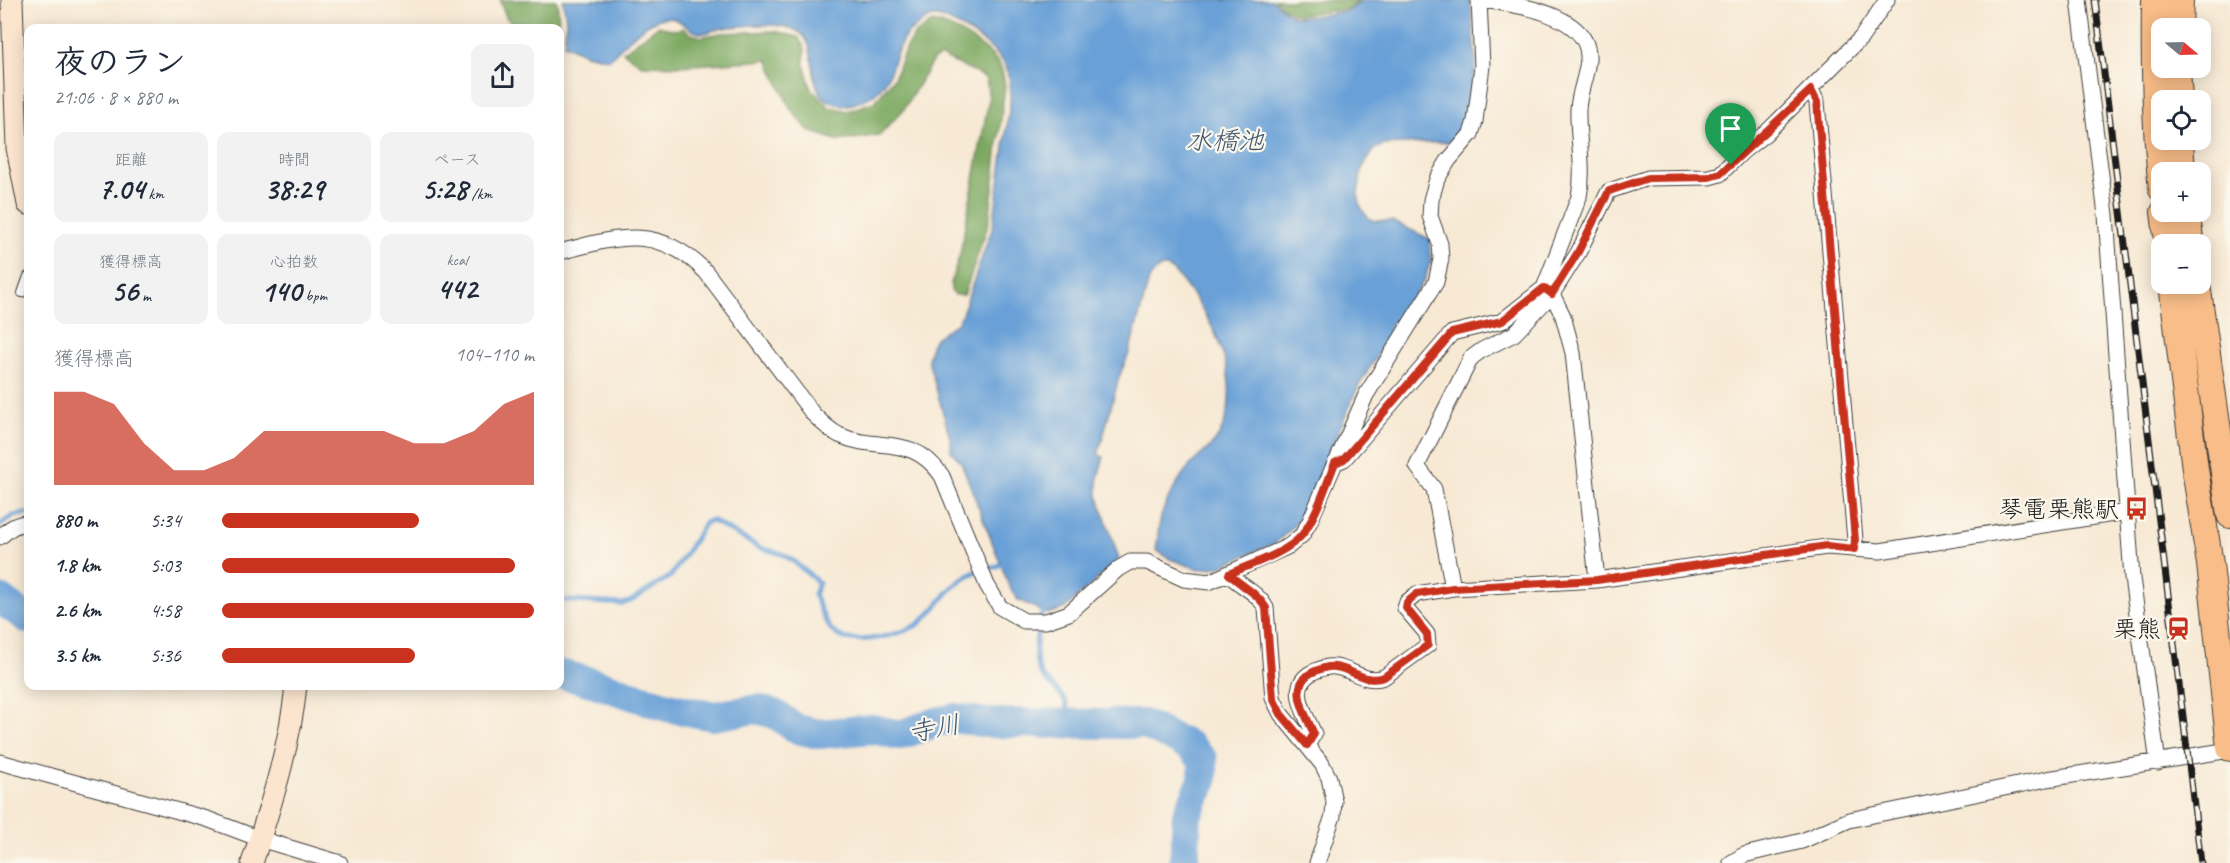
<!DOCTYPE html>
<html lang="ja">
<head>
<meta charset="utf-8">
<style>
  :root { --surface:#fff; --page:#f2f2f3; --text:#1f2937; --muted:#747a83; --accent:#c8321e }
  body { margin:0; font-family:Caveat,"Klee One",sans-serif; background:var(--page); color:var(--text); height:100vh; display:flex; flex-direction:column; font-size:22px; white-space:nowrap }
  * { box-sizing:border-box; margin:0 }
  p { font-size:20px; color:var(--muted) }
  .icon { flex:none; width:33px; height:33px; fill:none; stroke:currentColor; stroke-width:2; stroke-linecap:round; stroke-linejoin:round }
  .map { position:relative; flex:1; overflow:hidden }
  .drawer { position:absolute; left:24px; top:24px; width:540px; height:666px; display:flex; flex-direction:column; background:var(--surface); border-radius:12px; box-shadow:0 3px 15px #0003 }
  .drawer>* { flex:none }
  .needle { width:39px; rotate:109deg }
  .buttons { position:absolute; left:2151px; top:18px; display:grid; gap:12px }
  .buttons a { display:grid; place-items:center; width:60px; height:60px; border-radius:12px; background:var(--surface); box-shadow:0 3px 15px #0003; font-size:30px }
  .pin { position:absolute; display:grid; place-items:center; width:51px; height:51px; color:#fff; margin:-62px -26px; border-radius:50% 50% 50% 0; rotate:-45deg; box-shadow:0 0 6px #0007 }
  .pin .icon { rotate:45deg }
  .round { display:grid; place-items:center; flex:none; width:63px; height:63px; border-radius:12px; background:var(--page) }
  .headline { display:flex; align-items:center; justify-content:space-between; height:102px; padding:0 30px }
  h1 { font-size:33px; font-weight:600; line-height:45px }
  .stats { display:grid; grid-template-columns:repeat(3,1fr); gap:9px; height:102px; padding:6px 30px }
  .stats div { display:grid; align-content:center; border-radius:12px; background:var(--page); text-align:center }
  .stats b { font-size:30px; font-weight:600 }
  .stats small { font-size:16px; font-weight:400 }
  .stats p { font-size:16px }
  .chart { height:168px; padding:12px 30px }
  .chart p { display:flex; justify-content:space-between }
  .chart svg { width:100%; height:108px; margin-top:6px; fill:var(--accent); opacity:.7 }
  ul { padding:0 30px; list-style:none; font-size:20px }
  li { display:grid; grid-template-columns:96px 72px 1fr; align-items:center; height:45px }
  li i { height:15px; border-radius:8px; background:var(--accent) }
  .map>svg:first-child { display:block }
  .forest { fill:#7ca860; stroke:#4c623e; stroke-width:1.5 }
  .water { fill:#69a0d7; stroke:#425e7a; stroke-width:1.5 }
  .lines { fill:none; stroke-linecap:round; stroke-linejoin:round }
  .stream { stroke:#69a0d7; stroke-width:5 }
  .river { stroke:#69a0d7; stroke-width:30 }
  .service-casing { stroke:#3d3b38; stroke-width:10 }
  .minor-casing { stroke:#3d3b38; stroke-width:17 }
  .secondary-casing { stroke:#3d3b38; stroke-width:23 }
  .trunk-casing { stroke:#3d3b38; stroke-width:28 }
  .service { stroke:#fff; stroke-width:8 }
  .minor { stroke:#fff; stroke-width:15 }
  .secondary { stroke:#fce5cf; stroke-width:21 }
  .trunk { stroke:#f8bd88; stroke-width:26 }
  .rail-casing { stroke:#1c1c1c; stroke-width:7 }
  .rail { stroke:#fbf7ec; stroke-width:4.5; stroke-dasharray:14; stroke-linecap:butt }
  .route-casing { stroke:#fff; stroke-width:12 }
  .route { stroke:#c8321e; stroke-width:8 }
  .labels { text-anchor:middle; stroke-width:4.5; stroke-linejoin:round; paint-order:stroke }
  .poi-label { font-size:24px; fill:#1c1c1c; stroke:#fbf7ec; text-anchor:end }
  .water-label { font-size:26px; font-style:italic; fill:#3f5770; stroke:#fbf7ec }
</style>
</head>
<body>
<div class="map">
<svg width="2230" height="863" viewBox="0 0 2230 863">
  <rect width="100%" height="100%" fill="#fbf7ec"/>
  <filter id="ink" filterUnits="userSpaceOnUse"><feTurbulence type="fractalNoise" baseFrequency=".0167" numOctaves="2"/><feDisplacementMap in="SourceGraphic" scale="12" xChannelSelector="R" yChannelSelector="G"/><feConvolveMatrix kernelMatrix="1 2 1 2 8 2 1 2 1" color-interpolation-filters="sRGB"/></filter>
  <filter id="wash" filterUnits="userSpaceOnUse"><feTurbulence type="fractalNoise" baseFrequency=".008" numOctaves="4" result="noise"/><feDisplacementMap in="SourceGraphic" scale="24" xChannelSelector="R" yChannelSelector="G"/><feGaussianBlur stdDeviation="1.35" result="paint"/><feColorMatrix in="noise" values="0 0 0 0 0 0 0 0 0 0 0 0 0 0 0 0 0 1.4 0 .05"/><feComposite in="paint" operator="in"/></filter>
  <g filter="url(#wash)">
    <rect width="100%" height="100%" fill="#f7e9d4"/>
    <!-- forest -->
    <path class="forest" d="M500,0H556L558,5L559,28H516L506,17Z
      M1275,0H1361L1348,9L1297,15L1285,9Z
      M932,22C953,25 985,46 998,62C1003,68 1003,78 1005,85L989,222L964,295H956L951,291V282L960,254L989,99L986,78L941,56L933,60L904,109L880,135L839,141L809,131L790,108L768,60L680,66L642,65L623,52L658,26L676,30L683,28L691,34L701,37L721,33L775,31L798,37L805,48L804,63L811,89L829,107L848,111L874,102L894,78L906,47L915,34Z"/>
    <!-- water -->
    <path class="water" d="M563,0H1272L1286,12L1295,17L1315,16L1348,11L1364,0H1470L1476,63L1466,133L1449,142L1384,145L1375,149L1362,168L1358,194L1361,208L1368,218L1375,221H1392L1434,241L1429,243L1431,260L1425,279L1396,324L1392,322L1388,330L1391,333L1359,385L1304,510L1291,529L1275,543L1218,567L1198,569L1170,559L1156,550C1158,539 1158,525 1162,514C1165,502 1179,480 1186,470C1195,458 1210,450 1218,437C1246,388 1217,325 1185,285C1172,269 1164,256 1149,280L1129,353L1119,377L1098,455L1104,457L1098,477V496L1119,559L1064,609L1048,614L1018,600L1010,588L961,462L951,451V441L928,360L931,346L935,338L957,323L962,314L993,226L1010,103C1011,88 1011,72 1002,60C991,46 974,34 959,26C951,23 942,16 934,17C927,18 922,22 918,26C914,28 910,31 907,34C889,56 896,87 863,100C856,103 849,106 841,105C800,100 823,47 799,32C778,20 745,26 722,28C715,29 707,34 700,33C686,31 680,15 663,18C646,20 621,48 609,59L585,54L564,44L566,21Z"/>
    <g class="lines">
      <!-- stream -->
      <path class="stream" d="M0,525L13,516L28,513
        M992,568L1004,563
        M560,600L622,604L631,601L671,576L705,523L711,520L760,548L782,554L792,560L819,583L814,594C820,607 825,626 836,634C854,647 905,635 921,622C943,603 946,586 975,572
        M1045,605C1039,625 1030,653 1041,674C1043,677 1047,681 1050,684C1066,700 1069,700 1067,724"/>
      <!-- river -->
      <path class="river" d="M0,599L28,619
        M560,674L595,683L667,707L713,716L757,709L775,714L797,729L819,734L872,729L900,735L937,722L955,718L987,723L1144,724L1190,746L1203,760V780L1187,815L1184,863"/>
    </g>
  </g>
  <g filter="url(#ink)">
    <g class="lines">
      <defs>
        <path id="service" d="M22,293L28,276"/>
        <path id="minor" d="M1479,0C1510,3 1591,13 1588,59C1587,75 1579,92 1578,109C1577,138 1585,167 1579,197L1544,288
          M2079,0L2106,215L2132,578L2158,763
          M1811,90L1817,102L1855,540L1854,549
          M560,252C618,237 658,223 706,272L813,414C821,422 829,430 839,435C878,453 912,432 942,476L987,585L1000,607L1024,621H1046L1069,613L1118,569L1130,562H1147L1184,579L1209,582L1289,546L1302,535L1310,521L1335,463L1344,459L1452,333L1502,321L1544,288L1552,294L1563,316L1573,353L1597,580L1827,547L1880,551L2126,512
          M1338,458L1366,395L1436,282L1441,259L1440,244L1430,216L1431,200L1437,179L1448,161L1471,134L1475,121L1482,66L1479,0
          M0,537C9,529 16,523 28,523
          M1229,575C1241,586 1258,593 1266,608L1273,698L1281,714L1322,764L1329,778L1334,801L1333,816L1317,863
          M1597,580L1453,588L1434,489L1417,466L1471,358L1482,350L1514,334L1552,294L1578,253L1609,191L1648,178L1709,177L1720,174L1743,151L1766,133L1861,38L1887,0
          M1307,745L1314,734C1306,715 1286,685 1313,672C1320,669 1327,666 1335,667C1353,669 1365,684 1384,677L1428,645L1427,634L1405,608L1407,602L1417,594L1453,588
          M0,762L207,819L260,839L340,863
          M1731,863L1744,855L1802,841L1849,820L2047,779L2230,750"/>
        <path id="secondary" d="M12,0L17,148L28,204
          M252,863C271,805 290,746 296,686"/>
        <path id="trunk" d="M2155,0C2154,63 2155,126 2162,189
          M2179,28L2180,0
          M2177,68L2179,100
          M2180,140L2182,172
          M2164,212L2168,244
          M2186,212L2191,244
          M2172,284L2195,469L2210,564L2230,748
          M2197,284L2230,515"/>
      </defs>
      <!-- service casing -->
      <use href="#service" class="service-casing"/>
      <!-- minor casing -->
      <use href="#minor" class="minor-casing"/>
      <!-- secondary casing -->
      <use href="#secondary" class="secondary-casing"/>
      <!-- trunk casing -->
      <use href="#trunk" class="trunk-casing"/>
      <!-- service -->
      <use href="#service" class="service"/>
      <!-- minor -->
      <use href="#minor" class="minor"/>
      <!-- secondary -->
      <use href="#secondary" class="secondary"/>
      <!-- trunk -->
      <use href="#trunk" class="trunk"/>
      <defs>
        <path id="rail" d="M2095,0L2201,863"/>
      </defs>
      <!-- rail casing -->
      <use href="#rail" class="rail-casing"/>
      <!-- rail -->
      <use href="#rail" class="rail"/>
    </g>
  </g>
  <g class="lines" filter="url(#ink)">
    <defs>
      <path id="route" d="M1811,90L1817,102L1855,540L1854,549L1827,546L1597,580L1453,588L1417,594L1407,602L1406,608L1427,634L1428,645L1384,677C1365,684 1353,669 1335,667C1327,666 1320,669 1313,672C1286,685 1306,715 1314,734L1307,745L1281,714L1273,698L1266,608C1258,593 1241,586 1229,574C1251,564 1287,553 1302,535C1316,517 1326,485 1335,463L1344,459L1452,333L1502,321L1544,288L1552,294L1578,252L1609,191L1648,178L1709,177L1720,174Z"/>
    </defs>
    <!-- route casing -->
    <use href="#route" class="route-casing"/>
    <!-- route -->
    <use href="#route" class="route"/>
  </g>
  <!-- icons -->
  <defs>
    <symbol id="bus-bare" viewBox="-9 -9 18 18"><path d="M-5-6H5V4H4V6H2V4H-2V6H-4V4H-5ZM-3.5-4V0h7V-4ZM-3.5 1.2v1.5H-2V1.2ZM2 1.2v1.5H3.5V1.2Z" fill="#c8321e" stroke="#fbf7ec" stroke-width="2.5" paint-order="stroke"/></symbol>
    <symbol id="station-bare" viewBox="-9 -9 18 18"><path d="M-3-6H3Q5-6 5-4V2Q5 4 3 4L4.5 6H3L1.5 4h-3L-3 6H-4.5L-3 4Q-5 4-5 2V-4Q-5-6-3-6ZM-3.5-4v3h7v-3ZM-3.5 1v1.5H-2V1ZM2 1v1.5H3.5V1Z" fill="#c8321e" stroke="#fbf7ec" stroke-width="2.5" paint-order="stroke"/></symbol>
  </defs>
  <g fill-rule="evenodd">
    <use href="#bus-bare" x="2120" y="492" width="33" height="33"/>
    <use href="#station-bare" x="2162" y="612" width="33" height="33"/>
  </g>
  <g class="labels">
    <!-- poi labels -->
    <g class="poi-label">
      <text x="2119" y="517">琴電栗熊駅</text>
      <text x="2161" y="637">栗熊</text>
    </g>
    <!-- water labels -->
    <g class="water-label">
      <text x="1225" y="149">水橋池</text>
      <text transform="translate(934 728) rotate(-10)" y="9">寺川</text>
    </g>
  </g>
</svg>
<div class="buttons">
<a><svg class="needle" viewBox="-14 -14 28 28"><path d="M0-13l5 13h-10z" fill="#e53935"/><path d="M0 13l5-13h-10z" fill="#747a83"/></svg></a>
<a><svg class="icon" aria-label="locate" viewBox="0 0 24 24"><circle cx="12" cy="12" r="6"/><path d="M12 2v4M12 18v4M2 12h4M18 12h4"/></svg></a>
<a>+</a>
<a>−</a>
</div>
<div class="pin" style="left:1731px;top:165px;background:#1e9e55"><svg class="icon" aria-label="arrive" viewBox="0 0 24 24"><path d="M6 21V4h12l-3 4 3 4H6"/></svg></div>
<section class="drawer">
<div class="headline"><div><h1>夜のラン</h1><p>21:06 · 8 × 880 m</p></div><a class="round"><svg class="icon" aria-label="share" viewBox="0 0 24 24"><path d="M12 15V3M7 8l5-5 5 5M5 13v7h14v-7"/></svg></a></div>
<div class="stats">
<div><p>距離</p><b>7.04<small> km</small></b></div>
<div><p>時間</p><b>38:29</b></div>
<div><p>ペース</p><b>5:28<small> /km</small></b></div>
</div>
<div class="stats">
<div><p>獲得標高</p><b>56<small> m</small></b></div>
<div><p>心拍数</p><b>140<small> bpm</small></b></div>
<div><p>kcal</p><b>442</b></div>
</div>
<div class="chart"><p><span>獲得標高</span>104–110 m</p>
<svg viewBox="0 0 160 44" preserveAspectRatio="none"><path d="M0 44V6L10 6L20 11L30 27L40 38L50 38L60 33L70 22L80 22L90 22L100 22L110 22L120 27L130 27L140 22L150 11L160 6V44z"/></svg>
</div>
<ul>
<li><b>880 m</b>5:34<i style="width:63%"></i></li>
<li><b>1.8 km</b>5:03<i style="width:94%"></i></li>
<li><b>2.6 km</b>4:58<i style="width:100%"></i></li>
<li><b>3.5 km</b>5:36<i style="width:62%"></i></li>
</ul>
</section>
</div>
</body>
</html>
